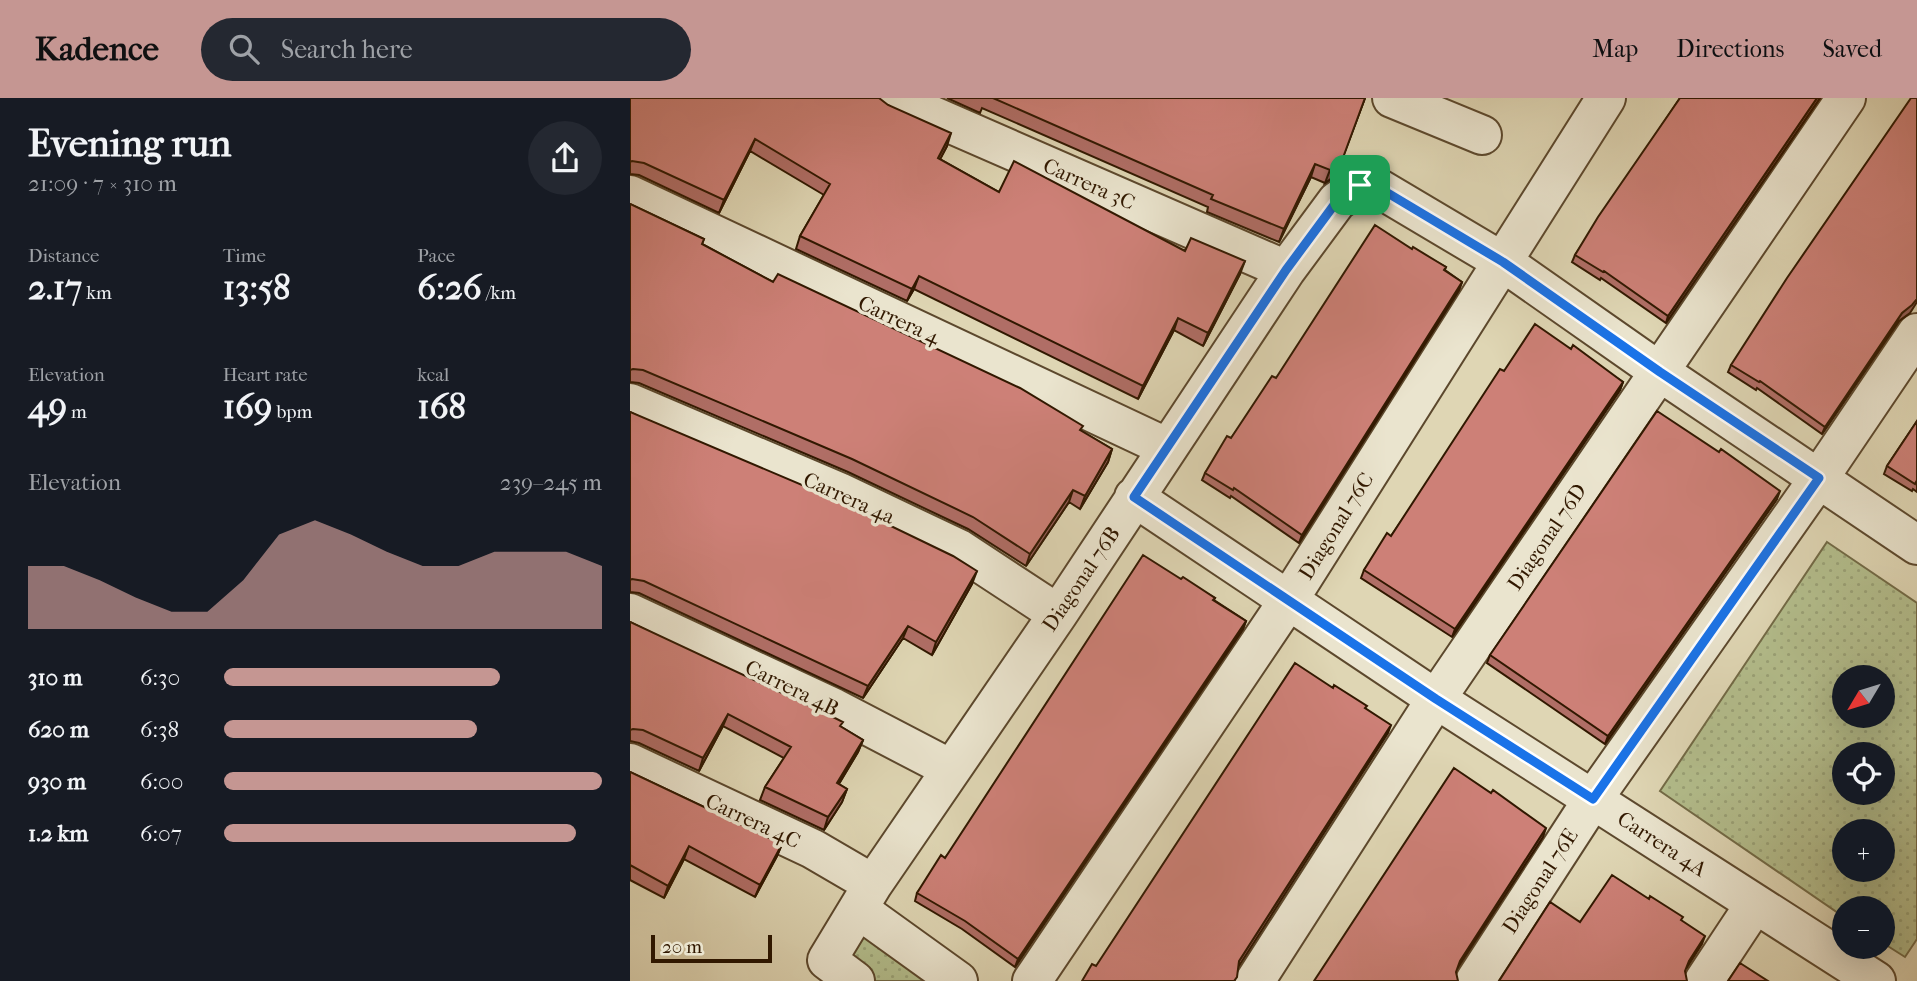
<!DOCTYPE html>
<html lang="en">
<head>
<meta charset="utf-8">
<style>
  :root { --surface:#171b24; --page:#242831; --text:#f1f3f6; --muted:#9ea1a6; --accent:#c59692 }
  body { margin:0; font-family:"IM FELL French Canon",serif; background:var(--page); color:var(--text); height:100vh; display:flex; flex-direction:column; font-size:26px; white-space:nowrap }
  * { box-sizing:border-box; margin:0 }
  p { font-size:23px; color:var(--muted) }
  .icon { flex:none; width:38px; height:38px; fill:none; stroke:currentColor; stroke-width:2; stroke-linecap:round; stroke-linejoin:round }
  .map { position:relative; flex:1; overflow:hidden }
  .sheet { display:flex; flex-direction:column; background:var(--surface); width:630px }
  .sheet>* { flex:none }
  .needle { width:46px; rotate:232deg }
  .buttons { position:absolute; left:1202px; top:567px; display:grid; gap:14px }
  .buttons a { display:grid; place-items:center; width:63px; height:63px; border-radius:50%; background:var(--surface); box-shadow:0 7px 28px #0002; font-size:35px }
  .scale { position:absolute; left:21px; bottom:18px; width:121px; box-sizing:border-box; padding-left:7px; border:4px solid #311800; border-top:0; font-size:19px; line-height:24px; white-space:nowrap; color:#311800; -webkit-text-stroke:5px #eae4ce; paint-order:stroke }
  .pin { position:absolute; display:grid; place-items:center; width:60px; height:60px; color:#fff; margin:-30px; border-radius:14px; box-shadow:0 4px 10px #0006 }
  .round { display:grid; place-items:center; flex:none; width:74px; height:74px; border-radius:37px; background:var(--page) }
  .overview { display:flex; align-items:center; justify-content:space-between; height:119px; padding:0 28px }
  h1 { font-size:38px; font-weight:800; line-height:52px }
  .figures { display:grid; grid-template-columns:repeat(3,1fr); gap:10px; height:119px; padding:7px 28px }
  .figures div { display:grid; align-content:center }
  .figures b { font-size:35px; font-weight:800 }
  .figures small { font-size:19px; font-weight:400 }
  .figures p { font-size:19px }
  .chart { height:196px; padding:14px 28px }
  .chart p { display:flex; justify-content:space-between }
  .chart svg { width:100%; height:126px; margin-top:7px; fill:var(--accent); opacity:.7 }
  ul { padding:0 28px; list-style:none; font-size:23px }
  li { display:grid; grid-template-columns:112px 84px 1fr; align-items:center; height:52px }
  li i { height:18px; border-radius:9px; background:var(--accent) }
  header { display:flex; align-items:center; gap:42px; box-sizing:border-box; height:98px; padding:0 35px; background:var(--accent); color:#111 }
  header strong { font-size:33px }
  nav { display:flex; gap:38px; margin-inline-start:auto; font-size:24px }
  .search { width:490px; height:63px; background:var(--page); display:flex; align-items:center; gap:18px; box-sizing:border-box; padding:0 24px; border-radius:38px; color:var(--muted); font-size:26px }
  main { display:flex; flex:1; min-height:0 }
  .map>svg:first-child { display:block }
  .grass { fill:url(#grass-dots); stroke:#726a46; stroke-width:2; fill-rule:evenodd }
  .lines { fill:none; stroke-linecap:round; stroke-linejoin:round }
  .minor-casing { stroke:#5c482d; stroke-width:42 }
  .minor { stroke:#eae4ce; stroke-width:38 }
  .wall { fill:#b06e66; stroke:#311800; stroke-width:2 }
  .shaded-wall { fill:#905a53; stroke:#311800; stroke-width:2 }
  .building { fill:#cd8077; stroke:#311800; stroke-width:2 }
  .route-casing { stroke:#fff; stroke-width:14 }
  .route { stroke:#1a73e8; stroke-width:9 }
  .labels { text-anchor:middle; stroke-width:7; stroke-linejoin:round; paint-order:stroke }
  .street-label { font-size:21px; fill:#311800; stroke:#eae4ce }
</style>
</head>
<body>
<header>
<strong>Kadence</strong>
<div class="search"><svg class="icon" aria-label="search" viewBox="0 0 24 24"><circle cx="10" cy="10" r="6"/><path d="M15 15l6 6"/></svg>Search here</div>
<nav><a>Map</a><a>Directions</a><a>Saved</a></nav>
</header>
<main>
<section class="sheet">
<div class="overview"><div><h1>Evening run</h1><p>21:09 · 7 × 310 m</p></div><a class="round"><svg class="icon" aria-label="share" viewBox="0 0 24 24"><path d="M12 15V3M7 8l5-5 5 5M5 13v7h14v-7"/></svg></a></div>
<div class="figures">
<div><p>Distance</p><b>2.17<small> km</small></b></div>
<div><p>Time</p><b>13:58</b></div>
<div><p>Pace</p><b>6:26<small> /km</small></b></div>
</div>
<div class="figures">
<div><p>Elevation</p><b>49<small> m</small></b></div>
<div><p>Heart rate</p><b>169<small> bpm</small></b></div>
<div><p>kcal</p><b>168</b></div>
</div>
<div class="chart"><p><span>Elevation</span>239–245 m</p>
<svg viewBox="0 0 160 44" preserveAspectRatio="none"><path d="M0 44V22L10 22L20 27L30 33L40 38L50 38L60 27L70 11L80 6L90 11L100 17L110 22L120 22L130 17L140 17L150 17L160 22V44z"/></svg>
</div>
<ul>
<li><b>310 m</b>6:30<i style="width:73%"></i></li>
<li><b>620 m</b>6:38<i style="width:67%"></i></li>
<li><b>930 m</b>6:00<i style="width:100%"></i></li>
<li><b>1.2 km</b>6:07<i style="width:93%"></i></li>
</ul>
</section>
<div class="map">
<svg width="1287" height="883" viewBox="0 0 1287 883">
  <defs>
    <pattern id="grass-dots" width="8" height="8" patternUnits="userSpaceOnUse" patternTransform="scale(1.75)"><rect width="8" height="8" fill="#b3bd8c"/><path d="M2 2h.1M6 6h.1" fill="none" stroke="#9aa277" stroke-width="1.8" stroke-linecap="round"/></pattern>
  </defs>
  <rect width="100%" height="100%" fill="#dfd6b4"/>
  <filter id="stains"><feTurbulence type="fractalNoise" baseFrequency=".00286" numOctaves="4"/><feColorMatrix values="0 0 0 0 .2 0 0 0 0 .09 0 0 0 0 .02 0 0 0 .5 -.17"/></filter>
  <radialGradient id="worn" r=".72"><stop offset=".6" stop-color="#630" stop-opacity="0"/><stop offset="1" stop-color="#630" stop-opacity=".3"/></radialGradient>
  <!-- grass -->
  <path class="grass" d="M1197,444L1287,505V841L1275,859L1253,845V810H1214V819L1030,693ZM1214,579H1253V618H1214ZM1214,656H1253V695H1214ZM1214,733H1253V772H1214Z
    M228,833L301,883H242L213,862Z"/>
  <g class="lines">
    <defs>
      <path id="minor" d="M262,0L656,172
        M762,0L852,37
        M0,97L538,350
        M0,305L209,394L329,451L428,516
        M504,399L806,601L1246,883
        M0,515L204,610L321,671
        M0,665L183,751L243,786
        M228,811L328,883
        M225,883L197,862L243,786L428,516L656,172L707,103L730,87L745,88L873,164L1030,274L1287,447
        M402,883L658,503L976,0
        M625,883L806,601L1216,0
        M845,883L963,701L1189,380L1287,235
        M1074,883L1125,806"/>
    </defs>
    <!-- minor casing -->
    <use href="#minor" class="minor-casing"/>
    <!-- minor -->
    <use href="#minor" class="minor"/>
  </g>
  <!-- wall -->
  <path class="wall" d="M0,0L258,7L317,48L310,61L369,94L555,153L610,176L573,248L544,232L508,301L284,191L277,203L166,151L170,138L194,97L120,53L89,115L9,77L0,76Z
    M317,0H735L706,77L695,85L681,79L649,144L577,114L578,109L352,10L350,15Z
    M1050,0H1190L1036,225L971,180L970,182L942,164L945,157Z
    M0,106L74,141L72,146L143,184L451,333L482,351L478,364L450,411L439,404L396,468L338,431L218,374L9,285L0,284Z
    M782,151L816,169L815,172L832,184L829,192L669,445L601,398L600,400L572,382L575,375L646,280Z
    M1280,215L1269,223L1192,336L1127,290L1126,292L1098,274L1101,267Z
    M941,251L993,284L990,292L822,539L731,480L734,472L761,438L874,273Z
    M0,314L342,486L302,557L273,540L233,600L9,495L0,494Z
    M1287,323V394L1283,391L1282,393L1254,376L1257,368Z
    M1147,401L975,646L857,565L860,557Z
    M551,481L585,500L584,502L616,523L613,531L385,869L332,831L285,803L287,795L315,760Z
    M0,524L211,629L233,642L228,654L209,686L217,691L212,704L194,732L130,702L135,689L154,660L93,628L69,673L9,645L0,643Z
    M0,674L152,746L147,758L125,799L54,761L34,800L0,782Z"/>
  <!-- shaded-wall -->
  <path class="shaded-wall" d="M735,0L706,77L695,85L700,72Z
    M1187,0H1190L1036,225L1038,218Z
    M321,35L317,48L304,73L308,60Z
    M125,41L120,53L89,115L94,102Z
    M685,66L681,79L649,144L654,131Z
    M615,163L610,176L573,248L578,235Z
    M289,178L284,191L277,203L282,191Z
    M832,184L829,192L669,445L672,437Z
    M1287,201V204L1280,215L1269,223L1192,336L1195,329L1272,215Z
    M548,220L544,232L508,301L513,288Z
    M993,284L990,292L822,539L825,531Z
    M482,351L478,364L450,411L455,398Z
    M443,392L439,404L396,468L400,456Z
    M1150,393L1147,401L975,646L978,638Z
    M347,473L342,486L302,557L306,544Z
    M616,523L613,531L385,869L388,861Z
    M278,528L273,540L233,600L238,588Z
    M98,616L93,628L69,673L73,660Z
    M761,627L758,635L607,871L609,863Z
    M233,642L228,654L202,697L207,685Z
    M217,691L212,704L194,732L198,719Z
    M916,730L913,739L827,871L830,863Z
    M152,746L147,758L125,799L130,787Z
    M59,748L54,761L34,800L38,788Z
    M1075,838L1072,846L1056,871L1059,863Z"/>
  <!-- building -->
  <path class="building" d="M0,0H249L258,7L321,35L308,60L369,94L384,63L555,153L561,140L615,163L578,235L548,220L513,288L289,178L282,191L170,138L200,86L125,41L94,102L14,65L2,63L0,64Z
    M363,0H735L711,65L700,72L685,66L654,131L581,101L583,97Z
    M1050,0H1187L1038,218L974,173L973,174L945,157L968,119Z
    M1281,0H1287V201L1282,207L1272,215L1195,329L1130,283L1129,284L1101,267L1157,180Z
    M0,106L74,141L72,146L143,184L148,176L390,290L453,328L450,332L482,351L455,398L443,392L400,456L343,419L222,361L13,272L3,271L0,272Z
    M745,127L782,151L783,149L816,169L814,172L832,184L672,437L604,390L603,392L575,375L597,338L601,340L642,278L646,280Z
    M905,226L941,251L943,247L993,284L825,531L734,472L757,435L761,438L870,271L874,273Z
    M1027,313L1089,354L1091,351L1150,393L978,638L860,557Z
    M0,314L205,401L323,458L347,473L306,544L278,528L238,588L14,483L2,481L0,482Z
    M1287,323V385L1286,384L1285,386L1257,368Z
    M513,457L551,481L553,479L585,500L583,502L616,523L388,861L335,823L287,795L311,757L315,760Z
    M0,524L199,617L213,624L210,628L233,642L207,685L217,691L198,719L135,689L161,649L98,616L73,660L13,632L3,631L0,632Z
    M665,565L703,590L704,587L737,608L735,610L761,627L609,863L607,879L604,883H452L462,866L466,868Z
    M824,670L861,695L863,692L916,730L830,863L826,874L828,883H684Z
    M0,674L152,746L130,787L59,748L38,788L0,767Z
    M982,777L1019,801L1020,798L1053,819L1051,822L1075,838L1059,863L1055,873L1057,883H869L920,804L950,824Z
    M1110,865L1138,883H1098Z"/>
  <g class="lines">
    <defs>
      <path id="route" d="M730,87L746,88L873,164L1030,274L1189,380L963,701L806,601L504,399L656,172L707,103Z"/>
    </defs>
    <!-- route casing -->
    <use href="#route" class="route-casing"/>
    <!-- route -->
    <use href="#route" class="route"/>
  </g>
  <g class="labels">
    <!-- street labels -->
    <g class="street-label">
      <text transform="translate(459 86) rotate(24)" y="7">Carrera 3C</text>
      <text transform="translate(269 222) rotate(25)" y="7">Carrera 4</text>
      <text transform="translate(219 400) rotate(24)" y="7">Carrera 4a</text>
      <text transform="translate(706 428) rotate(-58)" y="7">Diagonal 76C</text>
      <text transform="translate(917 439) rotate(-56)" y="7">Diagonal 76D</text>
      <text transform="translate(451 481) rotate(-56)" y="7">Diagonal 76B</text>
      <text transform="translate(162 590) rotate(26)" y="7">Carrera 4B</text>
      <text transform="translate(123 723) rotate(25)" y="7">Carrera 4C</text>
      <text transform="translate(1032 746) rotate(33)" y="7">Carrera 4A</text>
      <text transform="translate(910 783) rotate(-57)" y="7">Diagonal 76E</text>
    </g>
  </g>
  <rect width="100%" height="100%" filter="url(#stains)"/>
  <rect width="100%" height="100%" fill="url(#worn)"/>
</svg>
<div class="buttons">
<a><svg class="needle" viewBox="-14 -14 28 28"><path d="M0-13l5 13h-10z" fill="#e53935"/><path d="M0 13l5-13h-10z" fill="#9ea1a6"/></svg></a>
<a><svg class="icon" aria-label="locate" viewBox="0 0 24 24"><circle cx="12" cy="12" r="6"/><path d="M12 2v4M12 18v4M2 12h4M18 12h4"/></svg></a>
<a>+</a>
<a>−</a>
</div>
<div class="scale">20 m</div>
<div class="pin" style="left:730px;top:87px;background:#1e9e55"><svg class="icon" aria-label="arrive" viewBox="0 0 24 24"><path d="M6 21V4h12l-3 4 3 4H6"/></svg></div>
</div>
</main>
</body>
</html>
